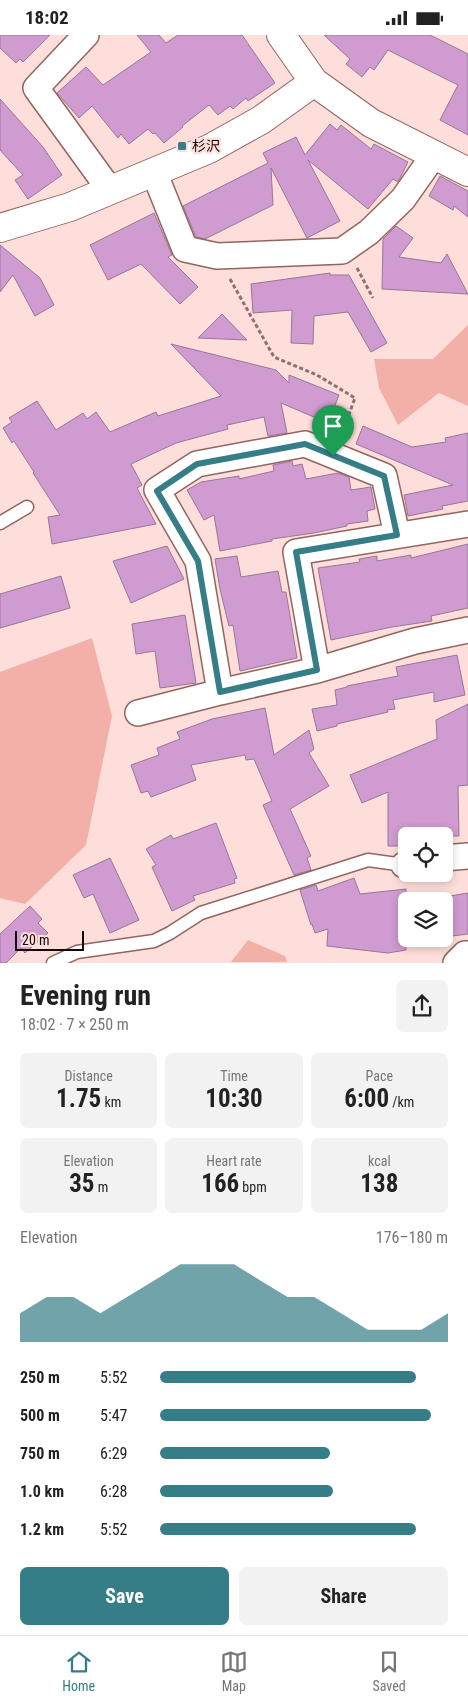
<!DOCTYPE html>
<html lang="en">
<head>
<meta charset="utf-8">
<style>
  :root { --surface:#fff; --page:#f2f2f2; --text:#222; --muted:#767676; --line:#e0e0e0; --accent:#367e87 }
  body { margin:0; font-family:"Roboto Condensed","Noto Sans JP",sans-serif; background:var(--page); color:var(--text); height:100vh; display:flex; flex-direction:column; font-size:19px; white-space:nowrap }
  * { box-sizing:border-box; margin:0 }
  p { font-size:16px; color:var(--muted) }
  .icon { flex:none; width:28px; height:28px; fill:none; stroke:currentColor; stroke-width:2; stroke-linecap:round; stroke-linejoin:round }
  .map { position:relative; height:928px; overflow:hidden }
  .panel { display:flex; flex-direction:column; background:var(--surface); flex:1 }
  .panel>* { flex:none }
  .buttons { position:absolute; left:398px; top:792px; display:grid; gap:10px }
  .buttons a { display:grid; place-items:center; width:55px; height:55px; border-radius:8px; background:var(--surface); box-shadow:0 2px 8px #0003; font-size:25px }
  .scale { position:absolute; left:15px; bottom:12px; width:69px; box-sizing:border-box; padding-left:5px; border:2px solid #160705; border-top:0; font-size:14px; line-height:18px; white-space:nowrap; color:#160705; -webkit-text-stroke:4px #fededa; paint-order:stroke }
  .pin { position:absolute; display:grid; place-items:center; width:42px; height:42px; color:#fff; margin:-51px -21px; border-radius:50% 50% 50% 0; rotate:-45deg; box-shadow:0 0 5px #0007 }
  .pin .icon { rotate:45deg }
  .round { display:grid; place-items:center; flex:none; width:52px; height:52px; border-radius:8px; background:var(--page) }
  .head { display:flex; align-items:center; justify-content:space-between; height:85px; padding:0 20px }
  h1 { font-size:28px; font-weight:700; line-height:38px }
  .stats { display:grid; grid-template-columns:repeat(3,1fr); gap:8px; height:85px; padding:5px 20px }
  .stats div { display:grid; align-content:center; border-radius:8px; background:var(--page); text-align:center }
  .stats b { font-size:25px; font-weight:700 }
  .stats small { font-size:14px; font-weight:400 }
  .stats p { font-size:14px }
  .chart { height:140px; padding:10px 20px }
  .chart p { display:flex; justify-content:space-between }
  .chart svg { width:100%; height:90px; margin-top:5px; fill:var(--accent); opacity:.7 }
  .action { display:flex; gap:10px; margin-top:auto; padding:10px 20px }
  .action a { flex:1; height:58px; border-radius:8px; background:var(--accent); color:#fff; font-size:20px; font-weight:700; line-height:58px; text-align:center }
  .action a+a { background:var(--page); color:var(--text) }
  ul { padding:0 20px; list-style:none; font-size:16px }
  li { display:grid; grid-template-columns:80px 60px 1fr; align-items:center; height:38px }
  li i { height:12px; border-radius:6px; background:var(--accent) }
  .status { display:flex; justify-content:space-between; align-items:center; height:35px; padding:0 25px; background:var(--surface); direction:ltr }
  .status svg { height:14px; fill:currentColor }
  .dock { display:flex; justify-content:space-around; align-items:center; height:70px; border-top:1px solid var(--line); background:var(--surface); font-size:14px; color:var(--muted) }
  .dock a { display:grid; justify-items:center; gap:2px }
  .dock .selected { color:var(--accent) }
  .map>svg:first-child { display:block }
  .green { fill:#f3b0a8 }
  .building { fill:#d09bd0; stroke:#977796 }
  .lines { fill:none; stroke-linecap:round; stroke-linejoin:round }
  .lane-casing { stroke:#92655f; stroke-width:15 }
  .street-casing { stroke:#92655f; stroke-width:28 }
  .secondary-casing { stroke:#92655f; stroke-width:30 }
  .path { stroke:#89726f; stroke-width:3; stroke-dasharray:4 2.5; stroke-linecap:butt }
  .lane { stroke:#fff; stroke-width:12 }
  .street { stroke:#fff; stroke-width:25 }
  .secondary { stroke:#fff; stroke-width:28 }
  .route-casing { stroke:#fff; stroke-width:10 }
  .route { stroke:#367e87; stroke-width:6 }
  .poi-dot { fill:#367e87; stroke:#fededa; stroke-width:2 }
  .labels { text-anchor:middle; stroke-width:4.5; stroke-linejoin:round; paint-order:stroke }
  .poi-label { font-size:14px; fill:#160705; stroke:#fededa; text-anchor:start }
</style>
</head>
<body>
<div class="status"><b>18:02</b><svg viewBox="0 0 49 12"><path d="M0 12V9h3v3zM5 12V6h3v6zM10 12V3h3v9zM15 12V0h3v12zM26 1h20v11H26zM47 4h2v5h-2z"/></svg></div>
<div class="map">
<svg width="468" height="928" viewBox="0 0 468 928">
  <rect width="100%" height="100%" fill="#fededa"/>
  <!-- green -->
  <path class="green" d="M468,290V371L439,358L398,390L379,353L374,324H433Z
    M92,603L112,681L86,810L25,869L0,863V637Z
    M248,905L285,921L287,927H231Z"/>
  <!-- building -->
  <path class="building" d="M0,0H50L23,27L20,24L16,28L0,13Z
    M137,0H159L166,8L178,0H242L275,48L248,66L246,63L233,74L230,71L218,80L209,70L182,91L183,92L164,108L155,98L153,99L148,94L129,109L121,99L118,103L92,71L79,83L57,58L86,32L103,50L151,17Z
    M324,0H430L468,19V100L440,85L458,50L388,15L374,35L370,32L362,42L346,29L350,24Z
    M0,64L43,112L62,140L28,164L15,145L23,140L0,115Z
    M330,89L337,95L341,90L371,114L374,109L408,127L398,147L393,144L368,174L308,125L340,186L307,203L271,133L273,170L205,204L196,202L183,171L268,128L263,118L296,102L305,120Z
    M440,141L468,156V182L454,171L453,175L429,161Z
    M154,178L172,220L168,222L198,252L180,269L141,229L108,245L90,210Z
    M396,191L413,203L399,222L441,228L447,219L468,259L382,254L383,204Z
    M0,210L40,243L54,270L35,281L13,240L0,257Z
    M330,238V240H349L387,308L371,317L348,277L314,281L313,309L291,308L292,275L253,278L251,249Z
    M222,279L247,305L198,303Z
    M171,309L276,335L289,348V340L339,360L328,388L281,368L287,398L268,401L264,382L227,390L228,394L176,408L131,429L142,450L137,453L156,489L52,509L48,482L60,480L33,438L34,437L14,406L12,408L3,393L12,387L9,383L37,366L56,395L83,378L87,384L96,377L110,397L156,377L158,381L221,361Z
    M363,391L412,412L446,407L445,403L468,398V466L442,471L443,474L408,481L404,460L453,450L356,409Z
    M292,426L293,431L302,429L306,444L338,438L349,442L351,455L371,452L375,474L367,476L368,486L347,489V491L314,498L272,504V506L220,516L214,480L204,485L187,455L201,447L239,441V444L274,436L273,430Z
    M468,509V573L431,581L432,586L392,592L331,605L318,533L360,527L359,524L377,521V526L411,520V523Z
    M167,511L184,544L131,568L113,526Z
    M237,521L241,542L278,536L282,557H286L297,623L240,636L233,590L229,591L220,554L215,524Z
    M61,541L70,573L0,593V559Z
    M185,580L196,648L160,653L155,616L136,619L132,589Z
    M457,620L465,660L434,667V657L393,665L395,674L387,675L388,677L337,689V691L317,696L312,674L337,670L335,655L347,652V651L398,641L396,632Z
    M468,669V750L458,751L459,801H406V811H388V757L362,768L350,740L437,704L436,685Z
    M265,673L274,720L309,695L314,714L309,718L329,751L290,774L311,821L307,823L311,835L294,840L263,770L272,766L254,724L246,725L245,720L191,730L196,745L151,762L148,756L141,758L131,730L159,720L157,713L180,704L177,697L212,684Z
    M216,788L237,843L234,844L235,848L193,861L195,865L172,876L152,832L156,830L146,814L171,800L173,804Z
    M110,823L139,885L110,898L93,859L84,863L73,840Z
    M354,843L360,859L406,854V915L388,918L327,911L328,894L315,898L312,889L311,890L300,855L316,850L318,856Z
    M468,858V899L444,902V862Z
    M30,871L42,884L38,888L48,898L25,918L21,913L6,928H0V899Z"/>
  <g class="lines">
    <defs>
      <path id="lane" d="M0,488L27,472
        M53,928L77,917L154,906L170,898L201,878L368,825L404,830"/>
      <path id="street" d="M86,0L36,53L110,155
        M154,137L185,214L217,221L342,216L369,197L403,164L434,120
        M468,489L296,517L317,635L415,606L468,595
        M220,657L198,526L157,455L197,429L305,409L384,441L397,500
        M138,678L220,657L317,635
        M444,823L468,821
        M404,830H406
        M456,928L465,919H468"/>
      <path id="secondary" d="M281,0L314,47L371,88L468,137
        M0,193L70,172L209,114L261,85L314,47"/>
    </defs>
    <!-- lane casing -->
    <use href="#lane" class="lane-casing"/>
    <!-- street casing -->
    <use href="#street" class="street-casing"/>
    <!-- secondary casing -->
    <use href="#secondary" class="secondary-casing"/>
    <!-- path -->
    <path class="path" d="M357,233L373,263
      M230,244L274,322L317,340L355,363L342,398"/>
    <!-- lane -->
    <use href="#lane" class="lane"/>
    <!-- street -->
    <use href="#street" class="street"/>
    <!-- secondary -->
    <use href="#secondary" class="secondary"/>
  </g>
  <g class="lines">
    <defs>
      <path id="route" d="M305,409L384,441L397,500L296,517L317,635L220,657L198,526L157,456L197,429Z"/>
    </defs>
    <!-- route casing -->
    <use href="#route" class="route-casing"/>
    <!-- route -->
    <use href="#route" class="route"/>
  </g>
  <!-- markers -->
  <rect class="poi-dot" x="177" y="106" width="10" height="10" rx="2.5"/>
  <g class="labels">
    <!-- poi labels -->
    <g class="poi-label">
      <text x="192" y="116">杉沢</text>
    </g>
  </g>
</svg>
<div class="buttons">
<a><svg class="icon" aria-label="locate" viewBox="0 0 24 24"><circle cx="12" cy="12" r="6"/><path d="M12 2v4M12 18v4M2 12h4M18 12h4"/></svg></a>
<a><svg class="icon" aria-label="layers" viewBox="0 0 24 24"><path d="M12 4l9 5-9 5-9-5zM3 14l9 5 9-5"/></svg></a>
</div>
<div class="scale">20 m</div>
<div class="pin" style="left:333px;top:421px;background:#1e9e55"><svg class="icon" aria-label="arrive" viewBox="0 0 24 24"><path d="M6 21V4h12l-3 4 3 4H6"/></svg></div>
</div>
<section class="panel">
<div class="head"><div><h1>Evening run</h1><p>18:02 · 7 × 250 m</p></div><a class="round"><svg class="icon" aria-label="share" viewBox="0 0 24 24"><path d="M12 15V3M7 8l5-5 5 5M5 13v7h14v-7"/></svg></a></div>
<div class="stats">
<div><p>Distance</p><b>1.75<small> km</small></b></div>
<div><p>Time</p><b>10:30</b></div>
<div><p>Pace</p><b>6:00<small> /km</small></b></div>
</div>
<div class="stats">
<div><p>Elevation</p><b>35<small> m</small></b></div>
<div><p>Heart rate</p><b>166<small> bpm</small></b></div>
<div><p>kcal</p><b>138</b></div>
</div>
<div class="chart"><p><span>Elevation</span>176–180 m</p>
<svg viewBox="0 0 160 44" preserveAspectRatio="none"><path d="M0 44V30L10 22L20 22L30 30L40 22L50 14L60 6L70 6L80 6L90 14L100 22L110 22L120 30L130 38L140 38L150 38L160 30V44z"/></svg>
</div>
<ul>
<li><b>250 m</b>5:52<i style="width:89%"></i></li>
<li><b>500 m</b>5:47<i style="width:94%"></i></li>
<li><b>750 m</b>6:29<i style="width:59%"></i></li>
<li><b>1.0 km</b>6:28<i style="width:60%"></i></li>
<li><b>1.2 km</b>5:52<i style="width:89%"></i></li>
</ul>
<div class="action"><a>Save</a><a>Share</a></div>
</section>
<nav class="dock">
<a class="selected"><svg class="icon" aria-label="home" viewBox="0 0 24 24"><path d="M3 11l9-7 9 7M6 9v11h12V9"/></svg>Home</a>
<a><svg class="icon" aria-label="map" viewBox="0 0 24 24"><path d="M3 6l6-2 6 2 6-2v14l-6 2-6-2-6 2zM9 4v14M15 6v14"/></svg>Map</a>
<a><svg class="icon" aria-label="saved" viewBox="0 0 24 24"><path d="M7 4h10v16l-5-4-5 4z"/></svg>Saved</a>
</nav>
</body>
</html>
